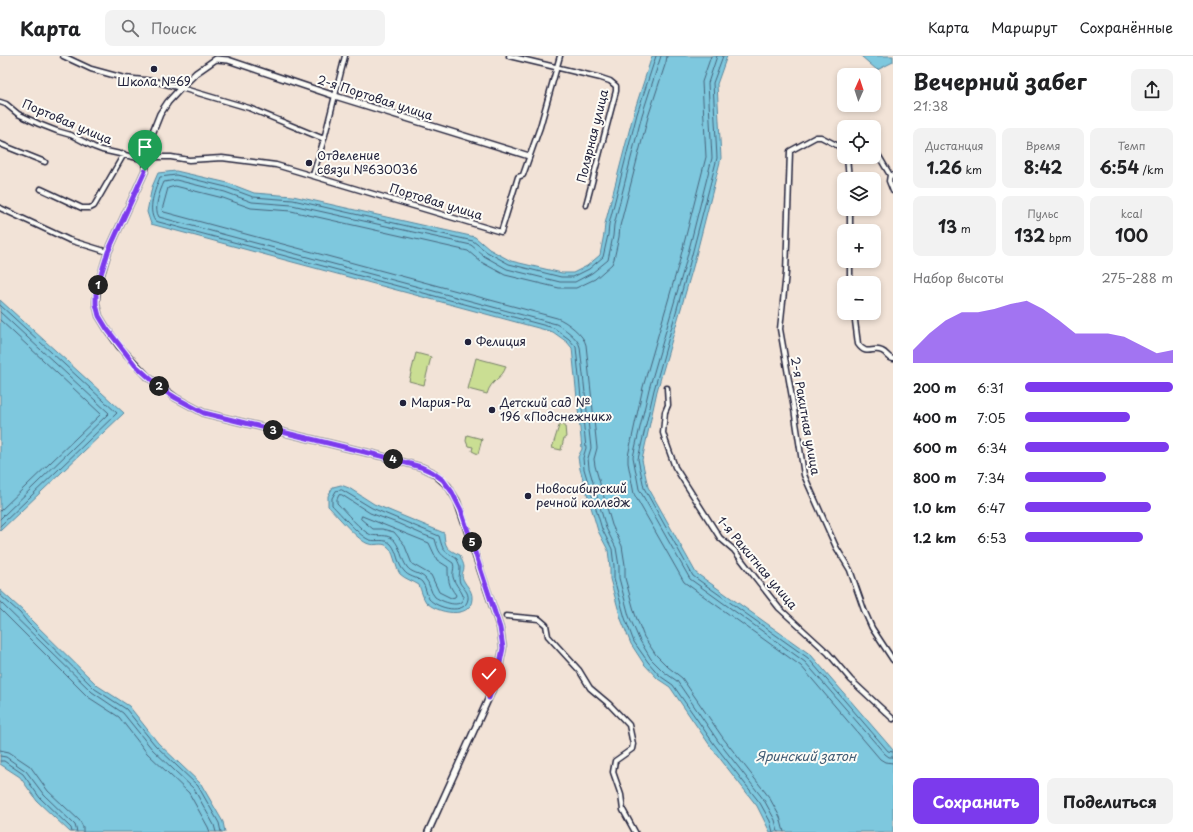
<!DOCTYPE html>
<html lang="ru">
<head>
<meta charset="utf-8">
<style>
  :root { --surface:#fff; --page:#f2f2f2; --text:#202124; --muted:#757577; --line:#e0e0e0; --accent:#7c3aed }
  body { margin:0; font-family:"Playpen Sans",sans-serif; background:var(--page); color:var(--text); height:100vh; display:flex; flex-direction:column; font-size:15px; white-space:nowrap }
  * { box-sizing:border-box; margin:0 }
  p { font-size:13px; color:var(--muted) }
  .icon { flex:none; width:22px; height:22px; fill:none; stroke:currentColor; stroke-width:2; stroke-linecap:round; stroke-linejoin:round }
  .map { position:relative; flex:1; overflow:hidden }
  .panel { display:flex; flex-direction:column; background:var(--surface); width:300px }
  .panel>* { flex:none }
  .needle { width:26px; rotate:3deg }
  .buttons { position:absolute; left:837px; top:12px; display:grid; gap:8px }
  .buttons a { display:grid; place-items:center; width:44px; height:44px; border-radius:8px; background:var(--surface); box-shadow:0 2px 6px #0003; font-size:20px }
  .pin { position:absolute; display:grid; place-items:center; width:34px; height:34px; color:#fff; margin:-41px -17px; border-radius:50% 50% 50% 0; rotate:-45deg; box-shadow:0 0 4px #0007 }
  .pin .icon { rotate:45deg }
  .km { position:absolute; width:20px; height:20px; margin:-10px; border-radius:50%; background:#222; color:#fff; font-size:11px; line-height:20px; text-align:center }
  .round { display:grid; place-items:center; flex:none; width:42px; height:42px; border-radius:8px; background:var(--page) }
  .overview { display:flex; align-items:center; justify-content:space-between; height:68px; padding:0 20px }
  h1 { font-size:22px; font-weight:700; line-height:30px }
  .figures { display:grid; grid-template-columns:repeat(3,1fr); gap:6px; height:68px; padding:4px 20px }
  .figures div { display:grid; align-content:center; border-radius:8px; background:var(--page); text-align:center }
  .figures b { font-size:17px; font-weight:700 }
  .figures small { font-size:11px; font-weight:400 }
  .figures p { font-size:11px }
  .chart { height:112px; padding:8px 20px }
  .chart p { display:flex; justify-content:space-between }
  .chart svg { width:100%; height:72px; margin-top:4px; fill:var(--accent); opacity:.7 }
  .primary-button { display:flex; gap:8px; margin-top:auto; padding:8px 20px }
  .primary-button a { flex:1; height:46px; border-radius:8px; background:var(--accent); color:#fff; font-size:16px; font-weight:700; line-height:46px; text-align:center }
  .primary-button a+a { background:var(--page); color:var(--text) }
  ul { padding:0 20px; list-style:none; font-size:13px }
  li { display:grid; grid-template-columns:64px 48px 1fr; align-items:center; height:30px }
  li i { height:10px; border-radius:5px; background:var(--accent) }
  header { display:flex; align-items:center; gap:24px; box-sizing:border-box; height:56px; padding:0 20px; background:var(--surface); border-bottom:1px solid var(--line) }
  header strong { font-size:19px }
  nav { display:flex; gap:22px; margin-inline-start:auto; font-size:14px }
  .search { width:280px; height:36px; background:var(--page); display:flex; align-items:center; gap:10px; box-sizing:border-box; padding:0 14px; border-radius:8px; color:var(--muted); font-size:15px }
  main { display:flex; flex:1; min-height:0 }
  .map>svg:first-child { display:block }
  .green { fill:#cade93; stroke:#768067 }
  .water { fill:#7ec8de; stroke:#59869d }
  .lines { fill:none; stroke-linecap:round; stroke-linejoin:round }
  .shore { stroke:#47647c; stroke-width:1 }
  .minor-casing { stroke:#22223b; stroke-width:7 }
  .tertiary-casing { stroke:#22223b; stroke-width:8 }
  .minor { stroke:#fdfcf7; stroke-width:4 }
  .tertiary { stroke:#fdfcf7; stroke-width:5 }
  .route-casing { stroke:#fff; stroke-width:8 }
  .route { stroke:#7c3aed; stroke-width:5 }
  .poi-dot { fill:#22223b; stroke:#fdfcf7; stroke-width:1.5 }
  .labels { text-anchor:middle; stroke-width:4; stroke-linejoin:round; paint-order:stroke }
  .poi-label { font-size:12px; fill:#22223b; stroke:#fdfcf7; text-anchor:start }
  .street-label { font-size:12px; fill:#22223b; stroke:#fdfcf7 }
  .water-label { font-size:13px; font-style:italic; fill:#425c74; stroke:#fdfcf7 }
</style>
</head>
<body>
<header>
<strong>Карта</strong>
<div class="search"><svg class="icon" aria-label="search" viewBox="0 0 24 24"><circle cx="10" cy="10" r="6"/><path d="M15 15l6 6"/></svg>Поиск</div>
<nav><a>Карта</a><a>Маршрут</a><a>Сохранённые</a></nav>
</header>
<main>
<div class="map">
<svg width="893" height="776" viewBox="0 0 893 776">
  <rect width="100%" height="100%" fill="#f2e3d7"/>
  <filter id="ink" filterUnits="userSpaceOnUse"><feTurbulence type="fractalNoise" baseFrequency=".025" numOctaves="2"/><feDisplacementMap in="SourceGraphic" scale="8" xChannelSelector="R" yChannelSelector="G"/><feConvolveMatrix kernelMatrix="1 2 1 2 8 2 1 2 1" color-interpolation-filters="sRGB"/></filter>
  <g filter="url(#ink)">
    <!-- green -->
    <path class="green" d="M416,297L431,301L424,329L409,325Z
      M476,302L506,310C503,323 491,323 487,338L468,333Z
      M565,369L566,382H564L561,394L552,392L559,370Z
      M467,379L482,383L478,398L472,395L473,391L468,390L466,385Z"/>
    <!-- water -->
    <path class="water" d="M652,0H727L717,28L721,102L693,211L657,335L642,404L648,431L696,517L811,599L893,694V776H770L757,750L711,691L670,631L658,623L644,608L631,588L621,563L610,523V511L608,494L598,475L580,413L578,401L582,393L572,292L567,286L553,276L151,168L147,156L152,131L158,117L176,115L228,127L254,137L293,140L475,181L489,193L511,205L562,217H573L587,210L600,199L604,178L605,168L634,56Z
      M861,0H893V6L877,14Z
      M0,244L124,357L0,475Z
      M341,429L349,432L374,448L444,477C445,492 447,493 460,499C461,503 464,508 464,511C464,514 462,517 462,520C464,529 473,533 472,543C471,564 436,557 426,546C423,542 421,534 419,529C413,525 405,523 400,518C395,511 394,494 387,490C382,486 375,490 369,488C359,486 336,458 328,450V440L333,431Z
      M0,534L23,555L31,564L98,630L129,650L158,687L201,728L223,766L225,776H70L37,745L20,721L0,708Z"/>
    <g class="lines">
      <!-- shore -->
      <path class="shore" d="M656,0L637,58L609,168L608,179L603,201L589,213L573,221H561L509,208L487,196L473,185L293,144L253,141L226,131L176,119L160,121C155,134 147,153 155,165L554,272L569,283L576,291L586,392L583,402L584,413L602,473L612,493L614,510V523L625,562L634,586L648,606L660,620L673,629L714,688L760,747L770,765L773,776
        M661,0L642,59L614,169L613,180L608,204L592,217L575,226H560L507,213L484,200L471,189L292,149L252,146L225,136L176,124L164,126C160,135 153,152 159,161L556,268C564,272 578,282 580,291L591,392L588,402L589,412L606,472L616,492L619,510V522L629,560L639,583L651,603L664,616L677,625L718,685L764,744L775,764L778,776
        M667,0L666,6L648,61L620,170L619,181L614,203L612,208L595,223L576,232H559L505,219L481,206L468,195L291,155L251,152L223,142L175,130L168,132L162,154L164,156L557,262C566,265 584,279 586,289L597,392L594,403L595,410L612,469L622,490L625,509V522L635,558L644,581L656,599L668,611L682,622L723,682L769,741L780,761L784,776
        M711,0L702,26L706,101L679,207L643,331L628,400V407L634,438L684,526L801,610L880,703L885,706L893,707
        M717,0L708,27L712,102L685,209L649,333L633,401L639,433L690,523L805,606L885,698L889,701H893
        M723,0L713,27L717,102L689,210L654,334L638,403L644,432L693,520L808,602L888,695L893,696
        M0,249L117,357L0,470
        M0,256L109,357L0,463
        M0,264L101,358L0,455
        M342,434L372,452L439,480C444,498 443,493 457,503C458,506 460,509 460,512C460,518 458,521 460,527C463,532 469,536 468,543C465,560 437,552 429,543C426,538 426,531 422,526C417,521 408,521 404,515C397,508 398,496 391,488C385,482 377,486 370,484C361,482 340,457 332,449V442L336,435Z
        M342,439L370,457L397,467L424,479L435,483C439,498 440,498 453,507C455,512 452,516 453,521C455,529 462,535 463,540C463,555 441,545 435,541C430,536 430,527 425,522C420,517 411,517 407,511C401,503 401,492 394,484C387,477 378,481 371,479C361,475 345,455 337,447V443L339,439Z
        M362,460L429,487L437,504L448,511C448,523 448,529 456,539L455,541L451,542L439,536L431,519L412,508L404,488L394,476L382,473H373L361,463Z
        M0,539L20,557L28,567L95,633L126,653L155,689L198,730L219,767L221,776
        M0,546L92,636L123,657L152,693L194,733L214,769L216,776
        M0,553L88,641L119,661L147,697L189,737L208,771L210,776
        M0,694L9,696L30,710L48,735L80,765L83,771V776
        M0,700L6,701L26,715L44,739L75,769L77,776
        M0,705H4L23,718L40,742L71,772L72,776"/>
      <defs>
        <path id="minor" d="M63,0L91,13L124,22L154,25L181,32L249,52L324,83
          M509,0L601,22L610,25L616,30V35L586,149
          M0,46L6,48L18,58L39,68L57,75L71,79L94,91L102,94L147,104L154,101H171L189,104L222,102L276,109L501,176L518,121L523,119L540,71L560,0
          M0,88L45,106
          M844,93L821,81H816L790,95L786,217L780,273L794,353L804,419L836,491L850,514L864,554L872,572L893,604
          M874,95L877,97L890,119L893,120
          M847,101L849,123
          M313,119L324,83L345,0
          M890,119L889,125L893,135
          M41,133L82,152H90L94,150L124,98
          M0,152L69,184L108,196
          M850,175V153
          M850,205V227
          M854,257L858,288C867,301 873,290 882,295C887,297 888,302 893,303
          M667,332L668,349L665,356L663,377L666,386L675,411L720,482L734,494L744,507L779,552L828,597L851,624L893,663
          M506,560L539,563L546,569L548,580L579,614L590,632L609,648L629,669L633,688L632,693L615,705L613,716L621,739L623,754L635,776"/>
        <path id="tertiary" d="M428,776L491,637L498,617L503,592L500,572L457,445L448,430L432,416L421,411L381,400L204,357L176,342L148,321L119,290L107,273L99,260L96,247L97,234L101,219L108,196L145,115L152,78L160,58L168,46L181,32L196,17L216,3L228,4L335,40L529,100"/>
      </defs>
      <!-- minor casing -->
      <use href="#minor" class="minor-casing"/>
      <!-- tertiary casing -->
      <use href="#tertiary" class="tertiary-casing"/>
      <!-- minor -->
      <use href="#minor" class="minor"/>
      <!-- tertiary -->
      <use href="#tertiary" class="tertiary"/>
    </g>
  </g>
  <g class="lines" filter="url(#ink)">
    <defs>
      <path id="route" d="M145,115L108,196L96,234V248L99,260L107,273L135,309L163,334L176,342L204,357L381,400L421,411L432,416L443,424L452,436L461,454L500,572L503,592L498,617L489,642"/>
    </defs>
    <!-- route casing -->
    <use href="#route" class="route-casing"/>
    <!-- route -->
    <use href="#route" class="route"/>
  </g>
  <!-- markers -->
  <g class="poi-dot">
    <circle cx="154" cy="13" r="4"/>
    <circle cx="309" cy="107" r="4"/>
    <circle cx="468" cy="286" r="4"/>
    <circle cx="403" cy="347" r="4"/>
    <circle cx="492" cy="354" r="4"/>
    <circle cx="528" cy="440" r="4"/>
  </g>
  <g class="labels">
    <!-- poi labels -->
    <g class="poi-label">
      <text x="154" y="30" text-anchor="middle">Школа №69</text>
      <text x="317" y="104">Отделение<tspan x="317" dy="14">связи №630036</tspan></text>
      <text x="476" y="290">Фелиция</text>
      <text x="411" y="351">Мария-Ра</text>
      <text x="500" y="351">Детский сад №<tspan x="500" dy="14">196 «Подснежник»</tspan></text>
      <text x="536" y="437">Новосибирский<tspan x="536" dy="14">речной колледж</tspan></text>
    </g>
    <!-- street labels -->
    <g class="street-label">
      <text transform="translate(375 42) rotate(18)" y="4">2-я Портовая улица</text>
      <text transform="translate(67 66) rotate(23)" y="4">Портовая улица</text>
      <text transform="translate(593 80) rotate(-76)" y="4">Полярная улица</text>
      <text transform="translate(436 146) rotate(17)" y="4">Портовая улица</text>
      <text transform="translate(805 360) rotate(80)" y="4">2-я Ракитная улица</text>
      <text transform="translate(757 507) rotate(50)" y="4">1-я Ракитная улица</text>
    </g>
    <!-- water labels -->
    <g class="water-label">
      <text x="806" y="705">Яринский затон</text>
    </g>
  </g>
</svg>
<div class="buttons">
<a><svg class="needle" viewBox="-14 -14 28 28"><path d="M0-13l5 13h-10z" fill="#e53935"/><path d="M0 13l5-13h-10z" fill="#757577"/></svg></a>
<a><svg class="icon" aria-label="locate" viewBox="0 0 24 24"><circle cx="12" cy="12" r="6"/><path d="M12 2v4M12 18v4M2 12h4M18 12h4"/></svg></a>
<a><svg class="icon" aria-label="layers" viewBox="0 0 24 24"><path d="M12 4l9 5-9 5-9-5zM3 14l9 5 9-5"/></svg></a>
<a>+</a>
<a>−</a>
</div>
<div class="pin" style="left:145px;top:115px;background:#1e9e55"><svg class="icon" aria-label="arrive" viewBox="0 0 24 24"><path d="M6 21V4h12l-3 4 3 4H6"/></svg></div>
<div class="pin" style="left:489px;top:642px;background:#d93025"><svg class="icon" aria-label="check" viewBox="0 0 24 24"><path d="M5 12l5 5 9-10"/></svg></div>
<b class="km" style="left:98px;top:229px">1</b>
<b class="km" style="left:159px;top:330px">2</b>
<b class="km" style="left:273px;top:374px">3</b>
<b class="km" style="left:393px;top:403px">4</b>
<b class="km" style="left:472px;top:486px">5</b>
</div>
<section class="panel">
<div class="overview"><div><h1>Вечерний забег</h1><p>21:38</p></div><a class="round"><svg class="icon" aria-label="share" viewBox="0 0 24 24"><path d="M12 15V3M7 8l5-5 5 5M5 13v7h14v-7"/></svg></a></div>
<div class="figures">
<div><p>Дистанция</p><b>1.26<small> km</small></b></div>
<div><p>Время</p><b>8:42</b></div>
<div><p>Темп</p><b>6:54<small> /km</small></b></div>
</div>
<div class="figures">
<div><b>13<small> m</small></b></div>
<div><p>Пульс</p><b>132<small> bpm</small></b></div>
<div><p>kcal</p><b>100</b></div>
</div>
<div class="chart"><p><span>Набор высоты</span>275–288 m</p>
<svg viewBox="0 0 160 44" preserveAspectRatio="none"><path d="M0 44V36L10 26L20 18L30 13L40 13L50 11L60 8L70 6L80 11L90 18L100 26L110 26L120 26L130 28L140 33L150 38L160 36V44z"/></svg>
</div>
<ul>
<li><b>200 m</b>6:31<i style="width:100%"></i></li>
<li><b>400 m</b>7:05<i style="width:71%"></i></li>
<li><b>600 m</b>6:34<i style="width:97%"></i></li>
<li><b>800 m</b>7:34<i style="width:55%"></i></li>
<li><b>1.0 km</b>6:47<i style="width:85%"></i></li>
<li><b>1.2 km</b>6:53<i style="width:80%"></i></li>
</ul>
<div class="primary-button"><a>Сохранить</a><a>Поделиться</a></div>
</section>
</main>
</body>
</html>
